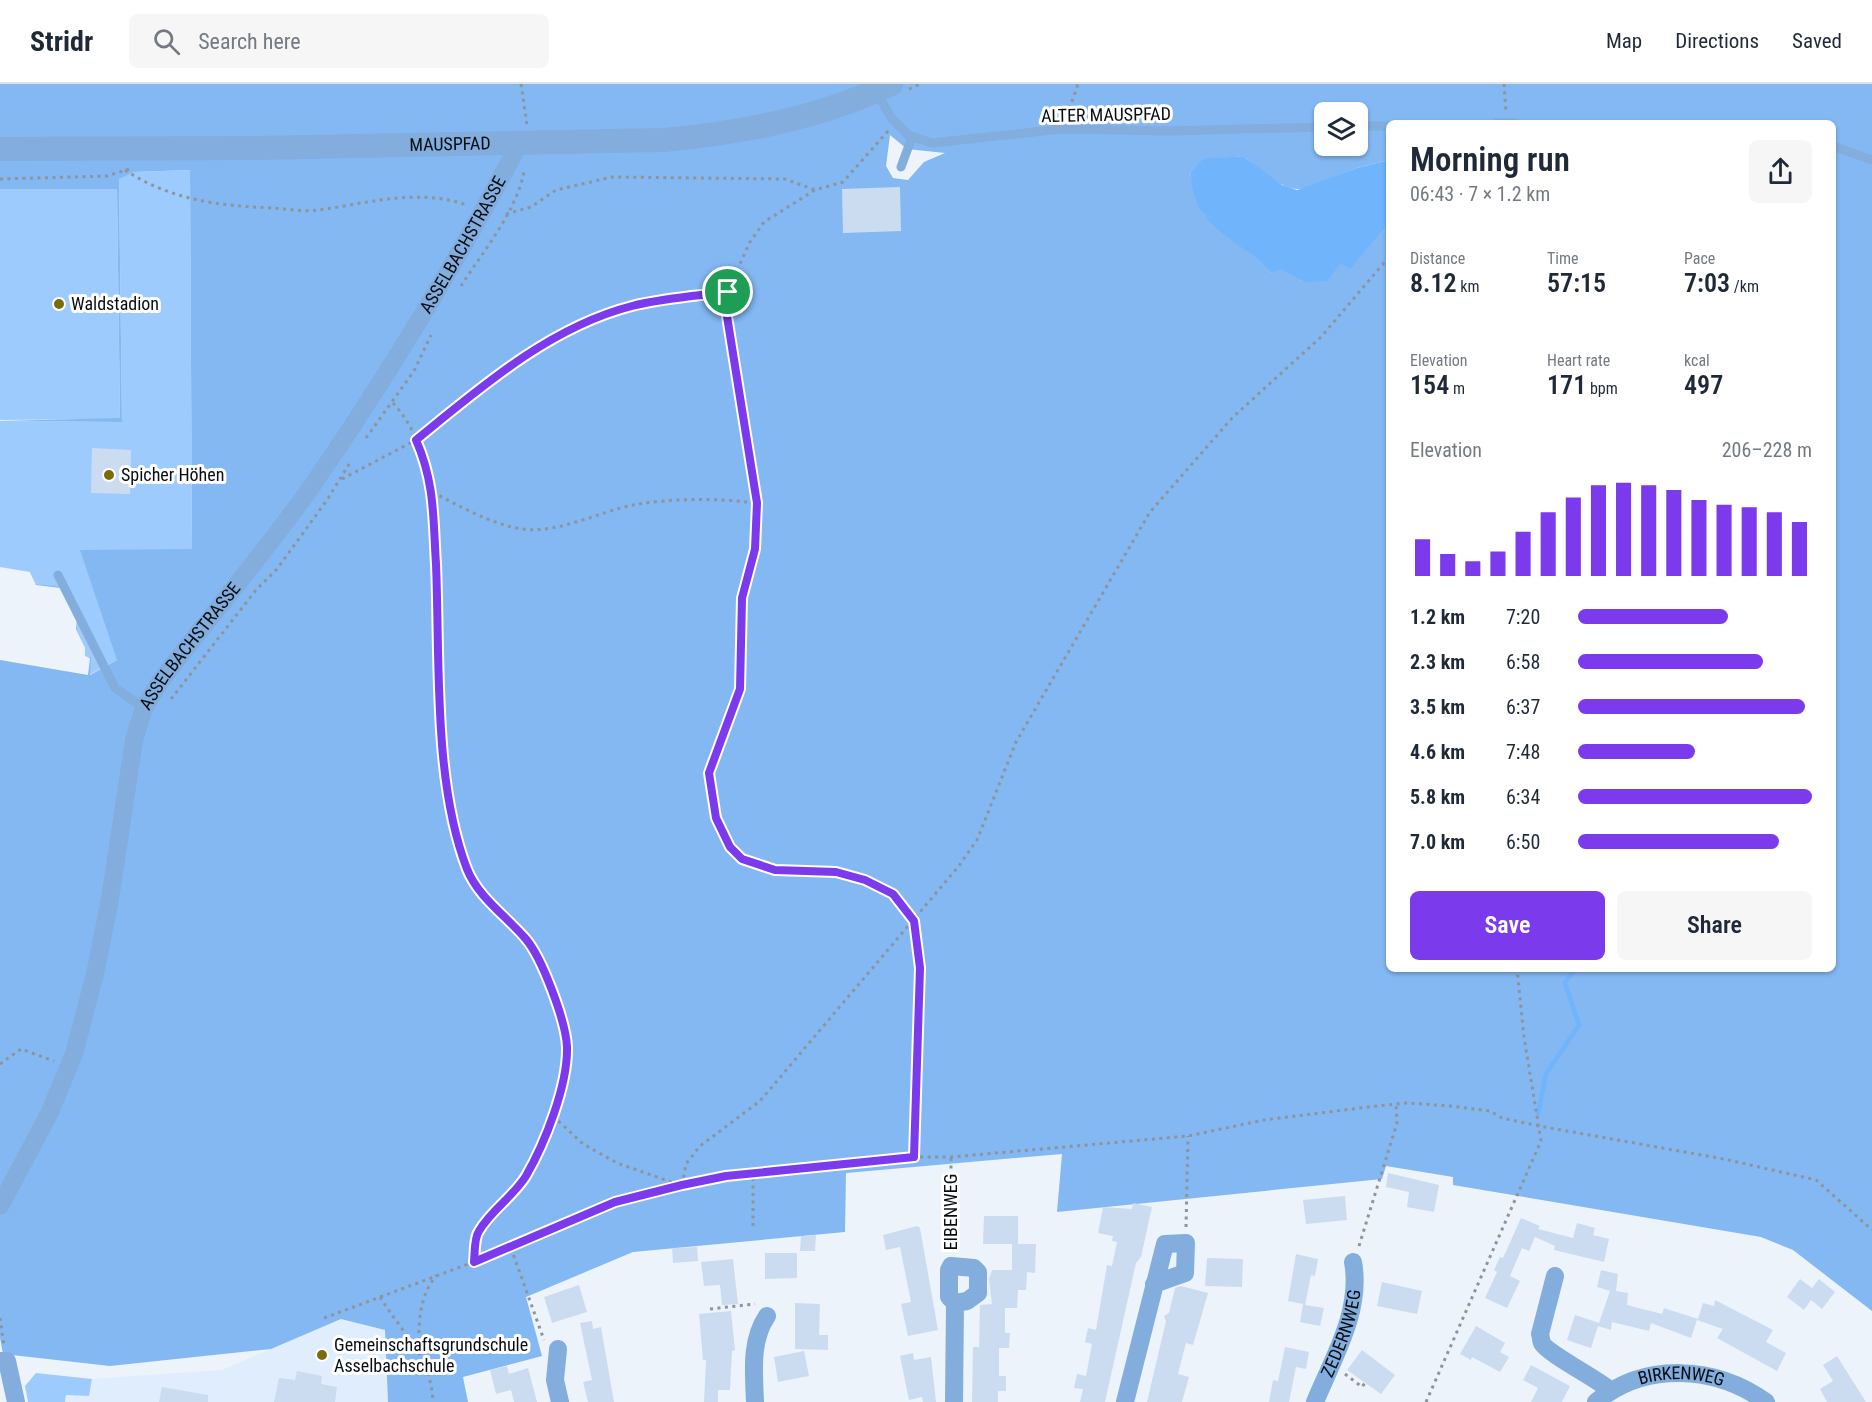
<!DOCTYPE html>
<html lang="en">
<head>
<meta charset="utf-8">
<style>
  :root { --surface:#fff; --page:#f6f6f7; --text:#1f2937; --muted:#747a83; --line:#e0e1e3; --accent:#7c3aed }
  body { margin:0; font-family:"Roboto Condensed",sans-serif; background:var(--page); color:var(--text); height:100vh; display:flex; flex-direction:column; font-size:22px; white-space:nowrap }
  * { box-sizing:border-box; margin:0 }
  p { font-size:20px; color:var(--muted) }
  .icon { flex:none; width:33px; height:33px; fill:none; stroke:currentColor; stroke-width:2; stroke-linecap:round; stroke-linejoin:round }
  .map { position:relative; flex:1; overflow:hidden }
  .panel { position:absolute; left:1386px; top:36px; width:450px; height:852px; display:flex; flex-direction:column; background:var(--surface); border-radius:9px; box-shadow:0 2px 4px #0004 }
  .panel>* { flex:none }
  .controls { position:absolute; left:1314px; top:18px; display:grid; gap:12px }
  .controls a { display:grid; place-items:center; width:54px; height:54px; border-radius:9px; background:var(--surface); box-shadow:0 2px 4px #0004; font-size:30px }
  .pin { position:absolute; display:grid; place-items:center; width:51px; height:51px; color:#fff; margin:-26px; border:3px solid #fff; border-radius:50%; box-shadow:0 2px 6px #0007 }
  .round { display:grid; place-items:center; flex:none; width:63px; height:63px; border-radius:9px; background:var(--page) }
  .overview { display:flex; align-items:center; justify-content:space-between; height:102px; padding:0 24px }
  h1 { font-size:33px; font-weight:600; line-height:45px }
  .metrics { display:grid; grid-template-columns:repeat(3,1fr); gap:9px; height:102px; padding:6px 24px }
  .metrics div { display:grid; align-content:center }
  .metrics b { font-size:26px; font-weight:600 }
  .metrics small { font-size:16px; font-weight:400 }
  .metrics p { font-size:16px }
  .chart { height:168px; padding:12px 24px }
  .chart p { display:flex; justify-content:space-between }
  .chart svg { width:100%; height:108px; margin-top:6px; stroke:var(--accent); stroke-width:6 }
  .action { display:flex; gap:12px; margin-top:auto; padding:12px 24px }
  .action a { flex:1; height:69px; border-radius:9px; background:var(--accent); color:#fff; font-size:24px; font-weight:600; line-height:69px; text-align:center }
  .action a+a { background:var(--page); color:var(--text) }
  ul { padding:0 24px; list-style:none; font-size:20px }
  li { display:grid; grid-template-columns:96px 72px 1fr; align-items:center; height:45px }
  li i { height:15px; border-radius:8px; background:var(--accent) }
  header { display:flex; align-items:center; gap:36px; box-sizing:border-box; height:84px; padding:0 30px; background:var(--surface); border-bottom:2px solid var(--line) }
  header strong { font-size:28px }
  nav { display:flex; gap:33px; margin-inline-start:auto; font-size:21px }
  .search { width:420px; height:54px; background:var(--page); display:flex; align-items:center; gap:15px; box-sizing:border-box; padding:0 21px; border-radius:9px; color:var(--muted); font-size:22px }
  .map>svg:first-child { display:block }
  .built { fill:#dfedfd }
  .green { fill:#9ecbfd }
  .forest { fill:#83b8f3; fill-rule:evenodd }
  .water { fill:#70b4fc }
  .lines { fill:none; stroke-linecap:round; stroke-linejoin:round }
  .stream { stroke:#70b4fc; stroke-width:4.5 }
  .building { fill:#cbdcf0 }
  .path { stroke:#8e949b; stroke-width:3; stroke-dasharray:3 4.5; stroke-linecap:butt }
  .service { stroke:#82addd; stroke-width:9 }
  .minor { stroke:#82addd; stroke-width:18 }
  .tertiary { stroke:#82addd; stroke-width:24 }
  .route-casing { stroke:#fff; stroke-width:12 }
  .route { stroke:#7c3aed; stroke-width:8 }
  .poi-dot { fill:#796d09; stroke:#fff; stroke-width:2 }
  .labels { text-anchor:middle; stroke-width:6; stroke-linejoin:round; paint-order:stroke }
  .street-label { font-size:18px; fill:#080d13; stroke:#fff }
  .poi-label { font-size:18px; fill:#080d13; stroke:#fff; text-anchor:start }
</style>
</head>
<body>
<header>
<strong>Stridr</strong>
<div class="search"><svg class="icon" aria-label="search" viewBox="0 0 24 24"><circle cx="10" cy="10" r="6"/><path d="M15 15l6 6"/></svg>Search here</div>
<nav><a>Map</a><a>Directions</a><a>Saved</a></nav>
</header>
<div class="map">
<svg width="1872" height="1318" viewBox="0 0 1872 1318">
  <rect width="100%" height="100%" fill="#ecf3fb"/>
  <!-- built -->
  <path class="built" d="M341,1235L385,1246L388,1318H65L66,1311L89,1312L92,1295L222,1286Z"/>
  <!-- green -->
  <path class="green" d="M190,86L192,466L117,576L89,591L91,573L85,572V564L77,545L78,535L62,504L36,500L31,488L0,483V337L122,338L119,94L134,88Z
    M117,104L120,335L0,336V105Z
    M36,1289L92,1295L89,1312L66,1311L65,1318H28L25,1302Z"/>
  <!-- forest -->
  <path class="forest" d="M0,0H1872V1227L1793,1166L1761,1153L1453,1101V1093L1386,1082L1382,1095L1057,1128L1062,1070L846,1089L845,1148L633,1168L526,1213L542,1272L463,1293L468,1318H388L385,1246L341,1235L271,1265L110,1282L3,1270L0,1254V576L88,591L90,574L85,572V564L76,545L77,535L61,504L36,501L30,488L0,483L31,488L36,500L62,503L78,535L77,545L85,564V572L91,573L90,591L117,576L80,466L192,465L190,86L134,88L119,95L122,338L0,337L120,334L117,105H0ZM1324,28H1358V62H1324ZM1389,39H1833V885H1389V140L1350,184L1342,178L1303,198L1281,184L1271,189L1265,181L1204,131L1196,116L1190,89L1203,76L1243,72C1260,84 1283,110 1305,104L1357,84L1389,76ZM890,51L907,65L945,69L924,78L908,96L893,94L886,82Z"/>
  <!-- water -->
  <path class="water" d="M1243,72L1282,101L1297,106L1357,84L1389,76V140L1350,185L1341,179L1327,197L1303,198L1281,185L1271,189C1251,163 1213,152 1198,121C1193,112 1192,99 1190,89L1203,75Z"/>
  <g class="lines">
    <!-- stream -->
    <path class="stream" d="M1538,1030L1546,990L1579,941L1565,899L1574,885"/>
  </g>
  <!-- building -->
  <path class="building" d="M900,103L901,147L843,149L842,105Z
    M92,364L131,366L130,410L91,409Z
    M1388,1089L1439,1101L1434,1128L1407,1123L1409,1108L1386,1103Z
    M1345,1112L1347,1136L1306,1140L1303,1116Z
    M1133,1119L1152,1123L1141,1173L1136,1179L1105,1318H1080L1083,1305L1074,1304L1077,1290L1086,1292L1092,1260L1085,1258L1088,1244L1096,1246L1107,1181L1112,1182L1117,1158L1112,1157L1113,1152L1098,1149L1103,1123L1132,1125Z
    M984,1132H1018V1160H1036L1035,1189L1027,1188L1026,1206H1018L1017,1224H1005V1249H1010L1009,1264H999V1292H1006V1307H998V1318H972L973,1263H979L980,1221L992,1220L989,1195L992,1186H1012V1160H983Z
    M1521,1134L1540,1142L1538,1145L1573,1154L1577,1139L1595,1144L1593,1151L1609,1155L1604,1178L1554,1166L1555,1162L1535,1153L1529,1167L1522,1164L1510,1192L1520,1197L1507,1224L1485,1214L1497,1188L1494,1186L1500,1173L1503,1174Z
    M917,1142L920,1144L938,1246L908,1252L901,1220L911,1218L900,1163L886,1166L883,1151Z
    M816,1151L815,1167H800L801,1152Z
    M697,1163L698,1177L673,1179L672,1164Z
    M765,1169H797V1194L765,1195Z
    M1296,1170L1318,1175L1315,1192L1311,1191L1305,1221L1324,1224L1320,1242L1300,1238L1303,1220L1288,1217Z
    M1207,1174L1243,1175L1242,1203L1205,1202Z
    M733,1175L738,1220L722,1221L720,1201L704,1202L701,1178Z
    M1601,1186L1618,1190L1616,1207L1628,1209L1627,1221L1662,1230L1664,1224L1698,1235L1703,1219L1714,1222L1715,1216L1773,1246L1766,1258L1786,1269L1777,1287L1717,1254L1723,1245L1697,1236L1691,1254L1651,1239L1649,1247L1612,1238L1611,1246L1598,1242L1591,1264L1567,1256L1575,1231L1599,1239L1610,1207L1597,1203Z
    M1800,1195L1812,1204L1819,1195L1835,1208L1822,1225L1811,1216L1804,1226L1787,1213Z
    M1382,1198L1422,1207L1417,1230L1377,1222Z
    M579,1201L587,1228L552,1239L544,1213Z
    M1181,1202L1208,1209L1193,1261L1186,1259L1178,1290L1189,1293L1182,1318H1147L1166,1237L1164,1232L1169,1229L1175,1204Z
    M795,1219L820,1220L819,1251H828V1266L795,1265Z
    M731,1227L735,1266L732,1267L730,1306H718V1318H704L706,1276H703L699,1230Z
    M592,1237L593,1245L601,1243L614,1318H588L583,1298L592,1296L580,1239Z
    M1476,1242L1505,1259L1500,1268L1509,1273L1500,1288L1472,1273L1471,1276L1460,1270Z
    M1285,1263L1309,1268L1306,1285L1296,1283L1289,1318H1269L1273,1296L1278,1297Z
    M1362,1266L1395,1291L1381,1310L1347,1286Z
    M804,1267L809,1292L778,1298L774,1273Z
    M913,1269L914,1276L931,1273L936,1318H923L922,1313L909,1316L900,1272Z
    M1837,1272L1847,1288L1866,1318H1827L1820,1305L1833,1297L1823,1281Z
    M1531,1281L1570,1302L1562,1318H1531L1538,1304L1523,1296Z
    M507,1282L509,1290L528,1284L537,1318H514L511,1306L496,1310L490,1286Z
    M297,1287L322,1292L321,1300L337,1303L335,1318H274L279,1294L295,1296Z
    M162,1303L208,1311V1318H159Z"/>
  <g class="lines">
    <!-- path -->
    <path class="path" d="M521,0L527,41
      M1504,0L1506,28
      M909,5L920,0
      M1067,32L1078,0
      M888,47L843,98L815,106L764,138L750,158L727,208L726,226L757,419L755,465L742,514L740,605L709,689L716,734L730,763L742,775L775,786L836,788L865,796L893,810L913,837L920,884L914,1073
      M125,86C170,116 220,122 273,124C288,125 304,128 319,126C368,119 418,104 467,121
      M0,95L107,92L129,85
      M506,130L531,123L556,106L612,93L785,95L815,106
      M461,202C482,169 518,125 524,87
      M393,319C415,343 427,377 433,408L437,574L450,721L468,786L481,810L528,857L562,935L567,964L553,1032L583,1060L617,1079L680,1101
      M366,354L414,287L431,251
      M342,395L416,356L515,278L593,235L633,222L727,208
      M433,408C458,422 494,441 522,445C558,450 598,428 633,421C671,414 718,414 756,419
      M171,615L256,506L277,485L327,416L351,377
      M0,980L21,965L54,977
      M682,1101L686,1080L700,1062L760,1017L958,783L977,756L1016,658L1150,428L1233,333L1321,253L1389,173
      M753,1142V1090
      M1186,1143L1188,1052
      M1359,1162L1397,1039L1396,1020
      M511,1164L544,1256
      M951,1167V1073
      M474,1178L478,1148L526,1091L553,1033
      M380,1213C402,1249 431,1272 433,1318
      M710,1225L755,1220
      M0,1234L4,1262
      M324,1234L511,1164L615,1118L726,1092L914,1073H951L1188,1052L1264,1036L1368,1023L1407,1019L1450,1022L1490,1027L1502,1034L1539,1042L1724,1075L1816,1096L1872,1146
      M419,1264C418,1240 420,1209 437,1191
      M1345,1290L1362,1303L1365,1299
      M1426,1318L1541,1057L1524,953L1517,885"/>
    <!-- service -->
    <path class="service" d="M876,8L892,35L908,51L932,59L1062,45L1170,47L1324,43
      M1497,39H1516
      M1358,42H1389
      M1833,62L1872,76
      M901,83L912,53
      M58,491L115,604L144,624"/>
    <!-- minor -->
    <g class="minor">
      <path id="s1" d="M0,1122L49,1030L74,970L95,890L110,815L134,656L144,624L162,595C211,531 266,467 312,402C387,293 457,178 519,60"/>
      <path d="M1555,1192L1540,1250C1541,1253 1541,1257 1542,1259C1547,1269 1597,1295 1610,1306"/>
      <path d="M558,1265L555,1296L560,1318"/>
      <path d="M0,1277H7L16,1318"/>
      <path d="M755,1318C754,1289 750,1257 767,1232"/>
      <path d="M954,1318L955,1219L949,1213V1186L951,1182L974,1184L978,1188V1209L967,1217L955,1219"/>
      <path d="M1125,1318L1126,1314L1165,1160L1186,1159L1185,1189L1154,1200"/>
      <path id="s2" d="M1315,1318C1333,1274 1362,1227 1353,1178"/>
      <path id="s3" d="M1596,1318C1646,1277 1716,1282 1766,1318"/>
    </g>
    <!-- tertiary -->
    <path class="tertiary" id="s4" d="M0,65L253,64L664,56C742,49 821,34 891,0"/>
  </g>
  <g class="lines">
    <defs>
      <path id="route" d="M728,208L726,226L757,419L755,465L742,514L740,605L709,689L716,734L730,763L742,775L775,786L836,788L865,796L893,810L914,837L920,884L914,1073L726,1092L682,1101L615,1118L474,1178C475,1169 474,1154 479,1147C491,1126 513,1113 526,1092C545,1059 568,1001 567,963C566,938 542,873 525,854C506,832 478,813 467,785C433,697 440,575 436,480C433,434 435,399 416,356C481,303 550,243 632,222C663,214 696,212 728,208Z"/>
    </defs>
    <!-- route casing -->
    <use href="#route" class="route-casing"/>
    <!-- route -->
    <use href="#route" class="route"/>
  </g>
  <!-- markers -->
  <g class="poi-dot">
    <circle cx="59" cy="220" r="6"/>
    <circle cx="109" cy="391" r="6"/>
    <circle cx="322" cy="1271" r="6"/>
  </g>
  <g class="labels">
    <!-- street labels -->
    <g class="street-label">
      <text transform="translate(1106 31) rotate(-1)" y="6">ALTER MAUSPFAD</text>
      <text dy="6" stroke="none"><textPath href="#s4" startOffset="450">MAUSPFAD</textPath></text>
      <text dy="6" stroke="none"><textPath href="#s1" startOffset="1086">ASSELBACHSTRASSE</textPath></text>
      <text dy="6" stroke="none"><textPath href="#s1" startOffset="600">ASSELBACHSTRASSE</textPath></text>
      <text transform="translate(951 1128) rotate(-90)" y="6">EIBENWEG</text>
      <text dy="6" stroke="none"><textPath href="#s2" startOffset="74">ZEDERNWEG</textPath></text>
      <text dy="6" stroke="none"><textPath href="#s3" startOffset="92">BIRKENWEG</textPath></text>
    </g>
    <!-- poi labels -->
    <g class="poi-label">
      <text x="71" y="226">Waldstadion</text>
      <text x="121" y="397">Spicher Höhen</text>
      <text x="334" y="1267">Gemeinschaftsgrundschule<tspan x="334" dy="21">Asselbachschule</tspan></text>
    </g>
  </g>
</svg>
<div class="controls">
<a><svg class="icon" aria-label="layers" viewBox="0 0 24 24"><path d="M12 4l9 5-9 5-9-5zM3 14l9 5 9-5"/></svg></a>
</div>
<div class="pin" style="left:728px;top:208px;background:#1e9e55"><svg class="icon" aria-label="arrive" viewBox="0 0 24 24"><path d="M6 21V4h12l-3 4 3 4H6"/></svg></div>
<section class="panel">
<div class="overview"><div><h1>Morning run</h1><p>06:43 · 7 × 1.2 km</p></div><a class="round"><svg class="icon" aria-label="share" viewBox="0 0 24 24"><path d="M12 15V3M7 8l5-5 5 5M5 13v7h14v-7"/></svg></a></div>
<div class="metrics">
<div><p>Distance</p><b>8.12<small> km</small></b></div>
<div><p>Time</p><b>57:15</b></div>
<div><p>Pace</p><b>7:03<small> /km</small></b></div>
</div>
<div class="metrics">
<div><p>Elevation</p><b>154<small> m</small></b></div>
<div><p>Heart rate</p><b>171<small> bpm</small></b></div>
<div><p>kcal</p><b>497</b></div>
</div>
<div class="chart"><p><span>Elevation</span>206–228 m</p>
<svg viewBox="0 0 160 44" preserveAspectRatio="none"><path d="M5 44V29M15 44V35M25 44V38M35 44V34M45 44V26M55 44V18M65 44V12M75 44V7M85 44V6M95 44V7M105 44V9M115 44V13M125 44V15M135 44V16M145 44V18M155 44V22"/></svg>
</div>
<ul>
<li><b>1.2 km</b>7:20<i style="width:64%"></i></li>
<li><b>2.3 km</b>6:58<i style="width:79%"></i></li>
<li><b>3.5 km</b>6:37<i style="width:97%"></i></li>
<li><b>4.6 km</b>7:48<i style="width:50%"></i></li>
<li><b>5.8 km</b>6:34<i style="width:100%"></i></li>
<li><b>7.0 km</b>6:50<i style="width:86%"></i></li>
</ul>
<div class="action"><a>Save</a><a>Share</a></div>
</section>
</div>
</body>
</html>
